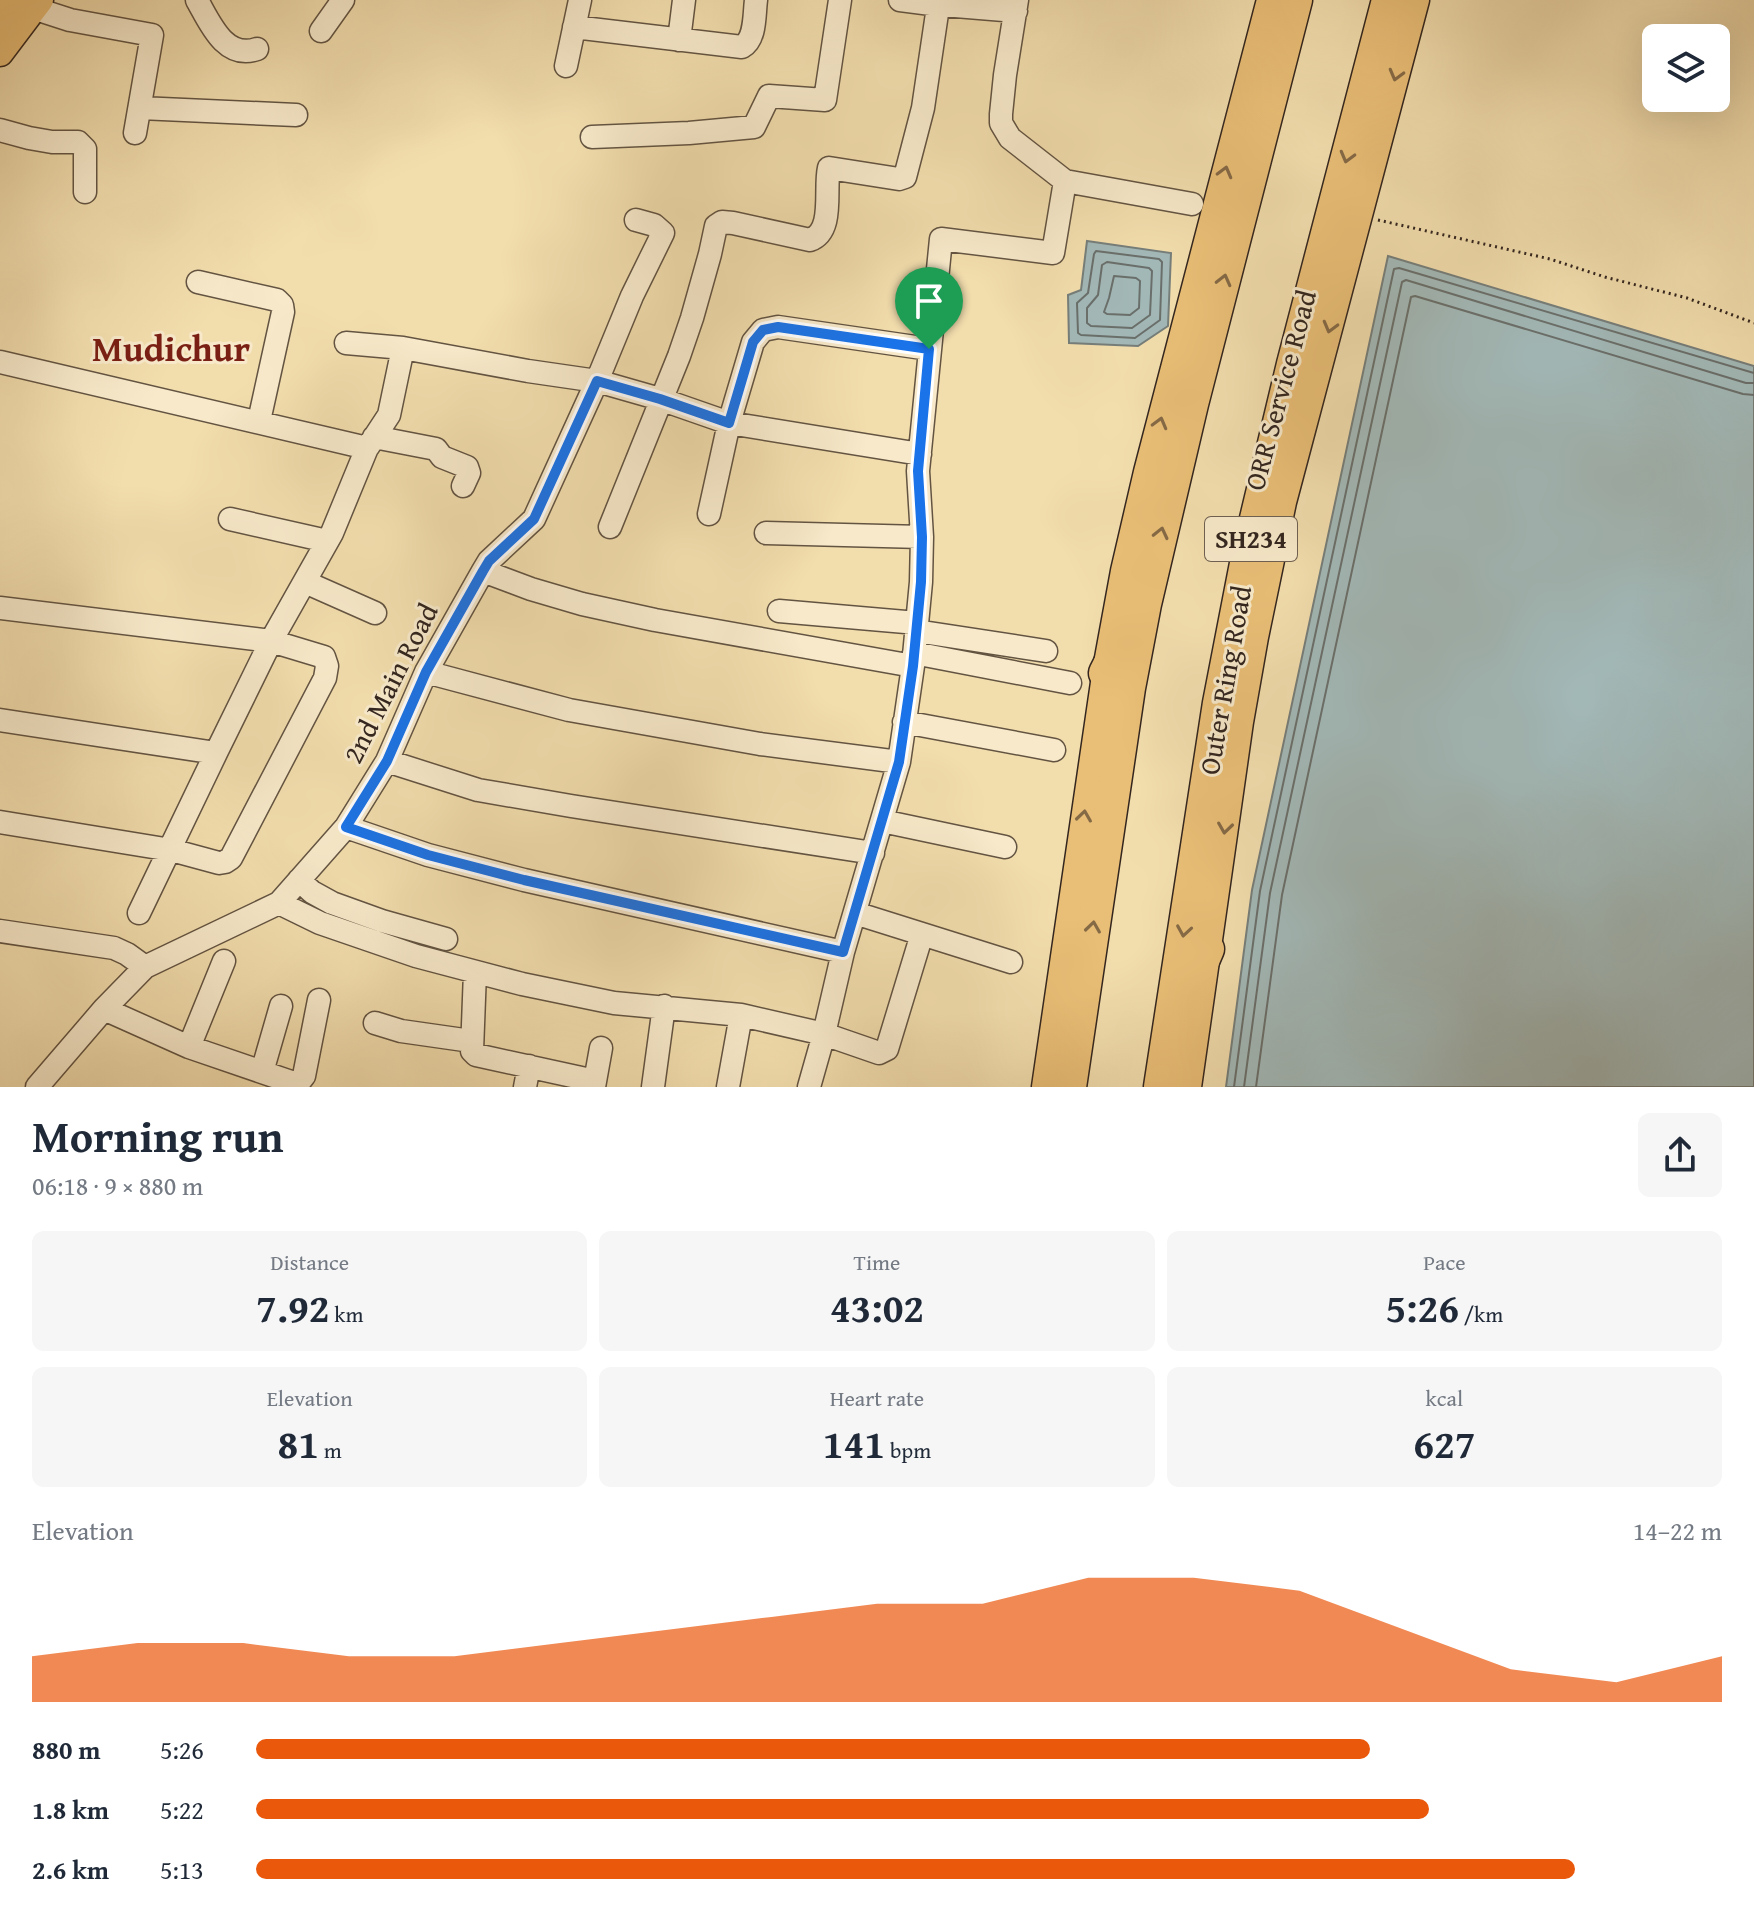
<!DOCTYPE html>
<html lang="en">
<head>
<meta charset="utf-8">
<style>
  :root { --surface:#fff; --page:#f6f6f7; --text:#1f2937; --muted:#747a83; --accent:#ea580c }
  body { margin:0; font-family:"Gentium Book Plus",serif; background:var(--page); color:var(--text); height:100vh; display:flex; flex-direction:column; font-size:30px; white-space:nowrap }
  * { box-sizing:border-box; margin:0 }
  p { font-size:26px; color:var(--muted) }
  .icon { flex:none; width:44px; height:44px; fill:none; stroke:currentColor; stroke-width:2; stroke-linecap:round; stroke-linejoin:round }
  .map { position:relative; height:1087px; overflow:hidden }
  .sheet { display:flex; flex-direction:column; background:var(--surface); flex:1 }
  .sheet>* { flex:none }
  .buttons { position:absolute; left:1642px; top:24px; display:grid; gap:16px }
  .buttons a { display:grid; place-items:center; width:88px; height:88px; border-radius:12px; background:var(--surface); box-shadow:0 8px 32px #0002; font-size:40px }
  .pin { position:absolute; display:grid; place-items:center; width:68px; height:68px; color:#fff; margin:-82px -34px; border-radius:50% 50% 50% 0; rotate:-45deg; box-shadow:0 0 8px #0007 }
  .pin .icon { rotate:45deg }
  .round { display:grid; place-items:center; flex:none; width:84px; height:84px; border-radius:12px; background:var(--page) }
  .headline { display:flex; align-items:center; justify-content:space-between; height:136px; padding:0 32px }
  h1 { font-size:44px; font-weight:800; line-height:60px }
  .figures { display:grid; grid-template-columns:repeat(3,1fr); gap:12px; height:136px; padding:8px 32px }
  .figures div { display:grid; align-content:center; border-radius:12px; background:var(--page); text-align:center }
  .figures b { font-size:40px; font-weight:800 }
  .figures small { font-size:22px; font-weight:400 }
  .figures p { font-size:22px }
  .chart { height:224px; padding:16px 32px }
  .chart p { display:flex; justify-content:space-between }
  .chart svg { width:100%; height:144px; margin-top:8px; fill:var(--accent); opacity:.7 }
  ul { padding:0 32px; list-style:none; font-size:26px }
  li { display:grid; grid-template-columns:128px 96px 1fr; align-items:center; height:60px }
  li i { height:20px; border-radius:10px; background:var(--accent) }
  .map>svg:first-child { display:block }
  .water { fill:#a2b8b7; stroke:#767e7a; stroke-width:2 }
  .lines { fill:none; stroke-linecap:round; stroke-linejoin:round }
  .shore { stroke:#6a6f6b; stroke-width:2 }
  .minor-casing { stroke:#635442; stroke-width:25 }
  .major-casing { stroke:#33261f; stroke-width:29 }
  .highway-casing { stroke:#33261f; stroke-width:35 }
  .path { stroke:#33261f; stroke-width:3; stroke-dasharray:2 4; stroke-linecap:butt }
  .minor { stroke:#f7e9ca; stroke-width:22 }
  .major { stroke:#e9be76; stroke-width:26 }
  .highway { stroke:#e9be76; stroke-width:32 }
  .oneway { stroke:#856a46 }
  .route-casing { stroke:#fff; stroke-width:16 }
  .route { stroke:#1a73e8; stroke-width:10 }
  .labels { text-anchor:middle; stroke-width:6; stroke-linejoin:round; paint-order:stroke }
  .shield { fill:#f7e9ca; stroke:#6e6052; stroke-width:2 }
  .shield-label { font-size:26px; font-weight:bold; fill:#33261f }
  .street-label { font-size:28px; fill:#33261f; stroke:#f7e9ca }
  .district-label { font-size:36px; font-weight:bold; fill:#7a1f14; stroke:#f7e9ca }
</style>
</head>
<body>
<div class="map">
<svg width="1754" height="1087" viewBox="0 0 1754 1087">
  <rect width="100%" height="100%" fill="#f2ddad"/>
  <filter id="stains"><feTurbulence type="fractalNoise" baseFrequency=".0025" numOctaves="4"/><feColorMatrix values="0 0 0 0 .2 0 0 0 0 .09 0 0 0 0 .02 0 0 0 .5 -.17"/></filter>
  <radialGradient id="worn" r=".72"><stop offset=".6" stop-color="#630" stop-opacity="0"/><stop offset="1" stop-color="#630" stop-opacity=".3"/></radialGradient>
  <!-- water -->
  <path class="water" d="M1087,241L1171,253L1168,326L1138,346L1069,343L1068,295L1081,290Z
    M1388,256L1754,366V1087H1226L1252,890Z"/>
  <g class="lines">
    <!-- shore -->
    <path class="shore" d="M1096,251L1159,259L1162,262L1160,320L1135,338L1081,335L1078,333L1077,303L1088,293L1094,254Z
      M1107,262L1149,268L1152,271L1150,315L1132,328L1091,326L1087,323V308L1098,295L1102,265Z
      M1114,276L1136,278L1140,281L1139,308L1130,315L1107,314L1104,312L1109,298Z
      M1234,1087L1260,891L1394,269L1399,268L1754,373
      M1244,1087L1270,893L1402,282L1406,280L1746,383H1754
      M1256,1087L1282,895L1411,297L1415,296L1743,394L1754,395"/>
    <defs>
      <path id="minor" d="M197,0C210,23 225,60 257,49
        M900,0L931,4L1016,11
        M1017,0L1005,75L1001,114V123L1010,138L1065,181L1192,204
        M33,8L70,20L152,35L135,133
        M574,27L742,47C756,39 754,15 756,0
        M321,31L343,0
        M679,40L684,0
        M566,66L580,0
        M140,108L296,115
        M0,130L29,138L52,142H78L85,149V192
        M592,137L689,133L754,127L769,96L825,100L840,0
        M198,282L277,300L282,305L283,312L259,421
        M346,343L403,348L528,371L597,381L660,399L729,423L920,454
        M0,362L367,448L332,533L271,641L216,753L0,720
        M374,437L436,449L442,457L467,467L469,473L463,486
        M368,447L389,415L403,348
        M709,514L729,423L753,342L763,330L778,327L929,349
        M230,519L327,541
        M610,527L679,356L692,318L710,254L716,226L722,222L733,223L810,240C835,231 824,189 829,168L899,179L905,177L923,108L939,0
        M766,533L922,537
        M483,571L531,589L582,604L655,620L913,666
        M305,582L375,613
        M0,608L271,641L324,657L327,666L325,678L231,858L225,862L219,863L171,850L0,822
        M779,611L917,623
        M916,631L1046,651
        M914,653L1070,683
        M426,672L569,710L760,744L899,762
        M904,722L1054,750
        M387,761L478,790L571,806L873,853
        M882,821L1005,847
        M346,827L428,855L524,880L843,952
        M299,880L312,892L332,903L382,921L446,939
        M279,903L320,923L416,956L522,984L614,1003L741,1015L824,1034L843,952L899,762L913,666L921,582L922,537L918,471L941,239L1053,253L1065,181
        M139,913L216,753
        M855,913L1011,962
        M0,931L114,948L127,954L145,967
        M475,972L472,1051L476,1055L595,1081
        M104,1009L189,1047L294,1083L300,1081L304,1076L319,1000
        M375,1023L401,1031L471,1041
        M189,1047L224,961
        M262,1072L281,1006
        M37,1087L104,1009L145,967L279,903L346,827L387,761L426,672L483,571L489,561L534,519L597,381L632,296L663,233L654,225L636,220
        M525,1087L529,1066
        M594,1087L601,1048
        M653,1087L664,1006
        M728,1087L741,1015
        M809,1087L824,1034L879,1053L887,1049L922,934"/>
      <path id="major" d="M0,22L16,0
        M0,53L40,0
        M1045,1087L1106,669L1124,571L1147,472L1270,0
        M1188,1087L1240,722L1255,637L1283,502L1416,0"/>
      <path id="highway" d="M1105,673L1131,622
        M1184,1005L1208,949
        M1070,1087L1129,688L1145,604L1192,404L1296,0
        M1160,1087L1219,703L1249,548L1293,364L1388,0"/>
    </defs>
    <!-- minor casing -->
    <use href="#minor" class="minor-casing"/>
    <!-- major casing -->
    <use href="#major" class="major-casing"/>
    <!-- highway casing -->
    <use href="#highway" class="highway-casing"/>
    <!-- path -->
    <path class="path" d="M1378,220L1550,259L1605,277L1687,298L1754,323"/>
    <!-- minor -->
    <use href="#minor" class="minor"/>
    <!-- major -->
    <use href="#major" class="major"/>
    <!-- highway -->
    <use href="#highway" class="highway"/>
  </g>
  <!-- one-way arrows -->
  <defs><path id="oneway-chevron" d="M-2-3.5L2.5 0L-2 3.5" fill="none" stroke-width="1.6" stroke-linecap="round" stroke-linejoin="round" transform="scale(2)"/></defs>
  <g class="oneway">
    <use href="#oneway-chevron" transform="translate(1396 75) rotate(105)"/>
    <use href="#oneway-chevron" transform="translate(1347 157) rotate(105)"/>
    <use href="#oneway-chevron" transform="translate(1225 172) rotate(-75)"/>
    <use href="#oneway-chevron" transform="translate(1224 280) rotate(-76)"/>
    <use href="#oneway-chevron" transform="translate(1330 327) rotate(105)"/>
    <use href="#oneway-chevron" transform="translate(1160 423) rotate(-75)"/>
    <use href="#oneway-chevron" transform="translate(1161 533) rotate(-77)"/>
    <use href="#oneway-chevron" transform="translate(1084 816) rotate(-82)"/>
    <use href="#oneway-chevron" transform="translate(1225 828) rotate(98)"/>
    <use href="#oneway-chevron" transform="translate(1093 927) rotate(-82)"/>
    <use href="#oneway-chevron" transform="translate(1184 931) rotate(99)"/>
  </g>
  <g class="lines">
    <defs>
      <path id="route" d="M778,327L929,349L918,471L922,537L921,582L913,666L899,762L843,952L524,880L428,855L346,827L387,761L426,672L483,571L489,561L534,519L597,381L660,399L729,423L753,342L763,330Z"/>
    </defs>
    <!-- route casing -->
    <use href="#route" class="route-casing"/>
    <!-- route -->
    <use href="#route" class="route"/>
  </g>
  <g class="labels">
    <!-- shield labels -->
    <rect class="shield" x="1205" y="517" width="92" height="44" rx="6"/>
    <g class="shield-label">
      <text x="1251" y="548">SH234</text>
    </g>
    <!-- street labels -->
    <g class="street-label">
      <text transform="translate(1280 390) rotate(-75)" y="10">ORR Service Road</text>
      <text transform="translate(1225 680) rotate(-80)" y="10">Outer Ring Road</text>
      <text transform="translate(390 683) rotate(-63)" y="10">2nd Main Road</text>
    </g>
    <!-- district labels -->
    <g class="district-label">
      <text x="171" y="361">Mudichur</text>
    </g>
  </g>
  <rect width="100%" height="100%" filter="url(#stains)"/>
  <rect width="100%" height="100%" fill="url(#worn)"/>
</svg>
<div class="buttons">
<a><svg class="icon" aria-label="layers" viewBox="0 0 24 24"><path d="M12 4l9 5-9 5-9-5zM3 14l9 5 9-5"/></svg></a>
</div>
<div class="pin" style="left:929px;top:349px;background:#1e9e55"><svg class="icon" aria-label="arrive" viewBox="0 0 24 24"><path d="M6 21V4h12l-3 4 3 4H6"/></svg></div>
</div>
<section class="sheet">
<div class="headline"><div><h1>Morning run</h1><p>06:18 · 9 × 880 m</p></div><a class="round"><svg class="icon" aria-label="share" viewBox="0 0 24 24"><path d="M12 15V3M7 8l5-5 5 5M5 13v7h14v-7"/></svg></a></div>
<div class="figures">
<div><p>Distance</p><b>7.92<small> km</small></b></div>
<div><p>Time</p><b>43:02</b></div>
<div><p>Pace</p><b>5:26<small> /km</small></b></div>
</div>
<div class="figures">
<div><p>Elevation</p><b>81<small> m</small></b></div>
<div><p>Heart rate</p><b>141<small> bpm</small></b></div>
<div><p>kcal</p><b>627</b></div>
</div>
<div class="chart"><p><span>Elevation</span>14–22 m</p>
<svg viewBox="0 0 160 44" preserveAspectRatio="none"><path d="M0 44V30L10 26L20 26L30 30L40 30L50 26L60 22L70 18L80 14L90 14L100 6L110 6L120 10L130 22L140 34L150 38L160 30V44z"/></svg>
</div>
<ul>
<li><b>880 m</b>5:26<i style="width:76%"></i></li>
<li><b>1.8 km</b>5:22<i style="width:80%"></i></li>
<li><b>2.6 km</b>5:13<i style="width:90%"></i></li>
</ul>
</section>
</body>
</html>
